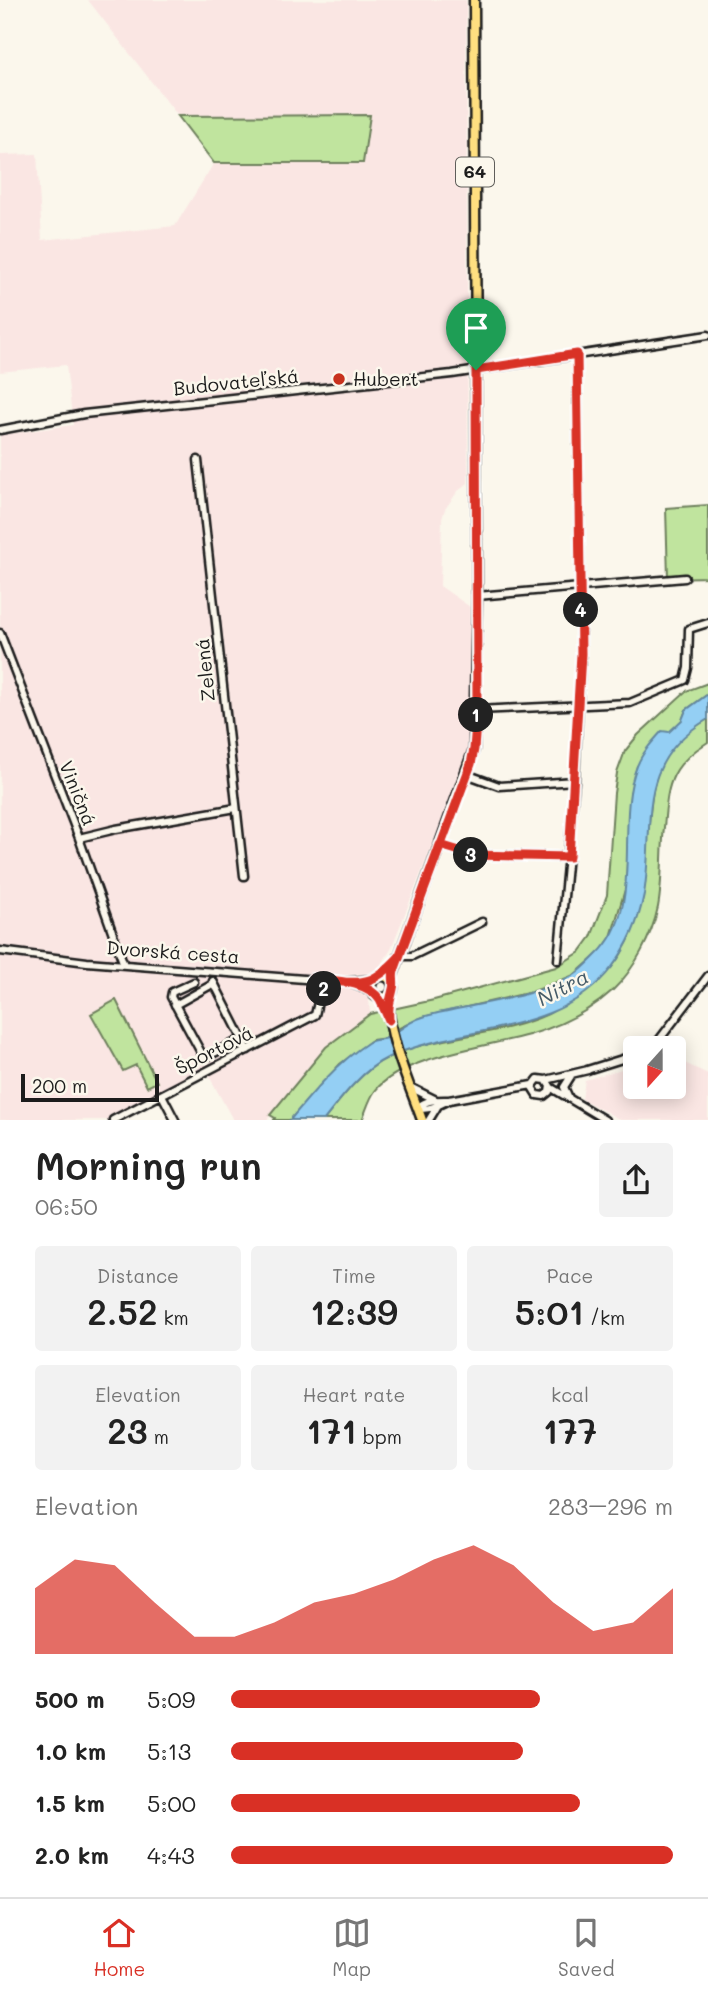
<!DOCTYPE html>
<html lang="en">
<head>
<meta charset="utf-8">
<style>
  :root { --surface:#fff; --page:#f2f2f2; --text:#222; --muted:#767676; --line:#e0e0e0; --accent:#d93025 }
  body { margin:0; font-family:Mali,sans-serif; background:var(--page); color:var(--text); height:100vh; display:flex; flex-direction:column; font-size:26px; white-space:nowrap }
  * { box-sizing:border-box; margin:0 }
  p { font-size:23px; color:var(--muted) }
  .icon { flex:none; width:38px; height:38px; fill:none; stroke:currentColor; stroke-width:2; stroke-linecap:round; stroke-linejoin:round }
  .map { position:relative; height:1120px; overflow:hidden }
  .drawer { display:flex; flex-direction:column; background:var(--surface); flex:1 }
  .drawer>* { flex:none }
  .needle { width:46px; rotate:201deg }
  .controls { position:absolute; left:623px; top:1036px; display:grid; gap:14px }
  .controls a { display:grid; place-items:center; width:63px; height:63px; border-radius:7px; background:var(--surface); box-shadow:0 4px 18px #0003; font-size:35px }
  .scale { position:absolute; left:21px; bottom:18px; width:138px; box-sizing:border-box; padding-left:7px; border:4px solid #1c1c1c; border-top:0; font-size:19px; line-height:24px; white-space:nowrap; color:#1c1c1c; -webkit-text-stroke:5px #fbf7ec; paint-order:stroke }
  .pin { position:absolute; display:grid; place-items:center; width:60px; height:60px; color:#fff; margin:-72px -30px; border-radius:50% 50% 50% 0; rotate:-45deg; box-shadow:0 0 7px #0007 }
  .pin .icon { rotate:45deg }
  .km { position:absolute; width:35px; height:35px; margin:-18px; border-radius:50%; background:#222; color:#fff; font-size:19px; line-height:35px; text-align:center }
  .round { display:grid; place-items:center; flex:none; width:74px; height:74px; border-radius:7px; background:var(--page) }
  .summary { display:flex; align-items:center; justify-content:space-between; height:119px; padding:0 35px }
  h1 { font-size:38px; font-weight:600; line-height:52px }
  .metrics { display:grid; grid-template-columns:repeat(3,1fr); gap:10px; height:119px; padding:7px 35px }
  .metrics div { display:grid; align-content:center; border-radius:7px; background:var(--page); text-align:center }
  .metrics b { font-size:35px; font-weight:600 }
  .metrics small { font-size:19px; font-weight:400 }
  .metrics p { font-size:19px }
  .chart { height:196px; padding:14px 35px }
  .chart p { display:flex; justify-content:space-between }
  .chart svg { width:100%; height:126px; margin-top:7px; fill:var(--accent); opacity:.7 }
  ul { padding:0 35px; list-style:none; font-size:23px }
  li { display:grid; grid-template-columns:112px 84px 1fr; align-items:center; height:52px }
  li i { height:18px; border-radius:9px; background:var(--accent) }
  .tab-bar { display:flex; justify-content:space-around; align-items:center; height:98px; border-top:2px solid var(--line); background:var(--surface); font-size:19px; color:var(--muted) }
  .tab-bar a { display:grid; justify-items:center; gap:4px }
  .tab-bar .on { color:var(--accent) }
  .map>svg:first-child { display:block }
  .built { fill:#fae6e3 }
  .green { fill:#c0e49e; stroke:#6e805d; stroke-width:2 }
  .water { fill:#94cff4; stroke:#64879e; stroke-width:2 }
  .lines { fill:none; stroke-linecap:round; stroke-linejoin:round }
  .minor-casing { stroke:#1c1c1c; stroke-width:11 }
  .major-casing { stroke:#1c1c1c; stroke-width:13 }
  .minor { stroke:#fbf7ec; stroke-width:6 }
  .major { stroke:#ffdf80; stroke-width:8 }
  .route-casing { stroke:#fff; stroke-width:14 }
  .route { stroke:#d93025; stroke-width:9 }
  .poi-dot { fill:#c8321e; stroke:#fbf7ec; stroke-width:2.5 }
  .labels { text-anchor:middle; stroke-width:5; stroke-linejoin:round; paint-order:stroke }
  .shield { fill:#fbf7ec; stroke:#5f5e5a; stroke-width:2 }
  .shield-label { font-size:18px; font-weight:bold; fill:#1c1c1c }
  .poi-label { font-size:19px; fill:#1c1c1c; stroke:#fbf7ec; text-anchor:start }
  .street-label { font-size:19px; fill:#1c1c1c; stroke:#fbf7ec }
  .water-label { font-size:21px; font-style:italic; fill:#465b68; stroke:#fbf7ec }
</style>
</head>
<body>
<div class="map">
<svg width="708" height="1120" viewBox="0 0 708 1120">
  <rect width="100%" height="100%" fill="#fbf7ec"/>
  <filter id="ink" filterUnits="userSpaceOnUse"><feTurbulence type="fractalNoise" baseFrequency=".0143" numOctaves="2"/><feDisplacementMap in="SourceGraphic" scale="14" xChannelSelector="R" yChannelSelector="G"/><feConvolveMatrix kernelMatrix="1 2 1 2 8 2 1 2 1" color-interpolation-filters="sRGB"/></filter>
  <g filter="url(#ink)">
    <!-- built -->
    <path class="built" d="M88,0H466L468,483L458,491L445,509L442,519L440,586L470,607L471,744L468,756L390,951L368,984L370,1014L326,1047L267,1120H233L209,1076L183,1087L120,1120H0V435L73,425L66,365L0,372V155L37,154L42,240L175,226L214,163H363L370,115L178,116Z
      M674,1058L708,1074V1120H621L582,1099L585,1080L635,1065V1087H674Z"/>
    <!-- green -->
    <path class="green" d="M370,115L363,163H214L178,116Z
      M708,505V577L668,578L666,508Z
      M708,683V694L686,710L682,720L637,766L630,794L626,886L611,937L600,952L574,975L532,992L423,1017L399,1028L387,1038L372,1040L340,1064L290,1120H274L275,1118L270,1115L326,1047L370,1014L434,1000L556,967L580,952L591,937L607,895L614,793L617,773L625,751L638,735L686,691Z
      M708,719V742C695,750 681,761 674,775C666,791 666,809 664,827C661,853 663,881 658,907C652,936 634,970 613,990C589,1012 560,1026 529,1035C487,1047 402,1056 375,1091C369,1099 366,1111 362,1120H324C341,1098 363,1069 389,1057C439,1034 498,1037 548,1014C562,1007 574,996 587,986C595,980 606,974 612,967C648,922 643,867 650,814C652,794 654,776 665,758C674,742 692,728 708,719Z
      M116,1000L157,1082L147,1087L136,1065L123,1071L91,1014Z"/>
    <!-- water -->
    <path class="water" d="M708,694V719C632,764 656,822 644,894C639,920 628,946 612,967C559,1037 461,1024 389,1057C363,1069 341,1098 324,1120H290C313,1092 338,1062 369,1042C375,1039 383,1040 389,1037C401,1029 411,1020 426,1016C472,1004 532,999 574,975C582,970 590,961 597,954C646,908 614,822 637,766C642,753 652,742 662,731L669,732L682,720L686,710Z"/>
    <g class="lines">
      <defs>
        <path id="minor" d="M0,430L84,414L452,374L708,335
          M198,460L244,876
          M477,596L685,578
          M0,633L79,838L124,965
          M477,710L630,703L685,680L688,668L689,629L708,623
          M466,774L499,786L575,781
          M79,838L116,829L236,808
          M440,845L473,855L569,857
          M0,951L87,962L343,982L374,979
          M399,956H412L482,922
          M558,960L575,781L581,654L577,354
          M312,979L319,998
          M213,981L248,1050
          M194,982L172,992L171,997L204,1058L242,1039
          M352,984L372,991
          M175,1005L211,985L216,988
          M648,1048L656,1044L708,976
          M587,1070L635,1055
          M546,1080L550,1086L549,1092L544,1096L537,1095L532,1087L538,1079L546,1080L588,1070
          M410,1087L436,1100
          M550,1087L605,1120
          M162,1095L175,1120
          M569,1098L564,1087L571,1076
          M418,1108C425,1099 438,1100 449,1100L532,1085
          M418,1108C429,1111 439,1105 449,1100
          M113,1120L309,1018L315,1015L319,998L329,981
          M429,1120L437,1107"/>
        <path id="major" d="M371 987a11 11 0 1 1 22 0a11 11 0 1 1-22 0Z
          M391,980L474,749L477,596L474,0
          M389,996C385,1031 410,1086 422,1120"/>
      </defs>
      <!-- minor casing -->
      <use href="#minor" class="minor-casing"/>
      <!-- major casing -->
      <use href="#major" class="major-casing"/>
      <!-- minor -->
      <use href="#minor" class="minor"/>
      <!-- major -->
      <use href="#major" class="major"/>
    </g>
  </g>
  <g class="lines" filter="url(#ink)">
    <defs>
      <path id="route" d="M476,370L477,710L474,749L471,764L399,957C374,984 366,984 329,981L319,998L312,979C333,981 367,980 380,1000C383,1006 386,1013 389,1020C388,1004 390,1003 393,989C395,982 392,978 394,971L440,845L473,855L569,857L581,654L577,354L476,370"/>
    </defs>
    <!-- route casing -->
    <use href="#route" class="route-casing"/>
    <!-- route -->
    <use href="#route" class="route"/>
  </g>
  <!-- markers -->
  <circle class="poi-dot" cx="339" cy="379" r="7"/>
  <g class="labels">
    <!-- shield labels -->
    <rect class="shield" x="456" y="157.5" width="38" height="29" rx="5"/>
    <g class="shield-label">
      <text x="475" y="178">64</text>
    </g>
    <!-- poi labels -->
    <g class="poi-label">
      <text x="353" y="386">Hubert</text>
    </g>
    <!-- street labels -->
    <g class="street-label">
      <text transform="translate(236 382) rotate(-6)" y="7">Budovateľská</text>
      <text transform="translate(205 670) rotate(-96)" y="7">Zelená</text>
      <text transform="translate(78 793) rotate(68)" y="7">Viničná</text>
      <text transform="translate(173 952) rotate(4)" y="7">Dvorská cesta</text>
      <text transform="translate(214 1050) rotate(-27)" y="7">Športová</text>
    </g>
    <!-- water labels -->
    <g class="water-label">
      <text transform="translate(563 988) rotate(-28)" y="7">Nitra</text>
    </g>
  </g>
</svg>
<div class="controls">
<a><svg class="needle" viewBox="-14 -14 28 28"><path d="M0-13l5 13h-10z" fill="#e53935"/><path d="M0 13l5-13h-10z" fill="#767676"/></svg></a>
</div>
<div class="scale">200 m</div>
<div class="pin" style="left:476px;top:370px;background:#1e9e55"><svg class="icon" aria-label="arrive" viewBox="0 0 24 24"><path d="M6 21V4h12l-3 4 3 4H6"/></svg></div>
<b class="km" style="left:476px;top:715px">1</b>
<b class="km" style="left:324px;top:989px">2</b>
<b class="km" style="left:471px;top:855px">3</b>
<b class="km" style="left:581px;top:610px">4</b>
</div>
<section class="drawer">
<div class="summary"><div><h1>Morning run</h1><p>06:50</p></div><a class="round"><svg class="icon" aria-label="share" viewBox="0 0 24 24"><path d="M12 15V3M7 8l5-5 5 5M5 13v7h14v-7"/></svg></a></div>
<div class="metrics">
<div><p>Distance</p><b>2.52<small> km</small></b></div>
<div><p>Time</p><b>12:39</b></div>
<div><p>Pace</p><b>5:01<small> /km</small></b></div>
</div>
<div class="metrics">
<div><p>Elevation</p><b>23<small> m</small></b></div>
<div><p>Heart rate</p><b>171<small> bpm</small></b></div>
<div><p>kcal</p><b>177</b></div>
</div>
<div class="chart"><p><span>Elevation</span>283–296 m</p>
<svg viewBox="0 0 160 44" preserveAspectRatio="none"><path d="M0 44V21L10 11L20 13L30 26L40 38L50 38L60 33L70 26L80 23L90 18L100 11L110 6L120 13L130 26L140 36L150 33L160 21V44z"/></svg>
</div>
<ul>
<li><b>500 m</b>5:09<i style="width:70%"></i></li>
<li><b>1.0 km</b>5:13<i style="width:66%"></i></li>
<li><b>1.5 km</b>5:00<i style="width:79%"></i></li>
<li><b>2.0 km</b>4:43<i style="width:100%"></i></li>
</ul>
</section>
<nav class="tab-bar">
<a class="on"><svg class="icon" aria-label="home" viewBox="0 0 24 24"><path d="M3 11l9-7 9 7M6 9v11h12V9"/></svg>Home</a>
<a><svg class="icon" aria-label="map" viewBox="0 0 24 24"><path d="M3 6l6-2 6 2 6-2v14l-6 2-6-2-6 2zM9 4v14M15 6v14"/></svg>Map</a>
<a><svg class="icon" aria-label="saved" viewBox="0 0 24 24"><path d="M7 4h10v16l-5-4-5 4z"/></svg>Saved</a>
</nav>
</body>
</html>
